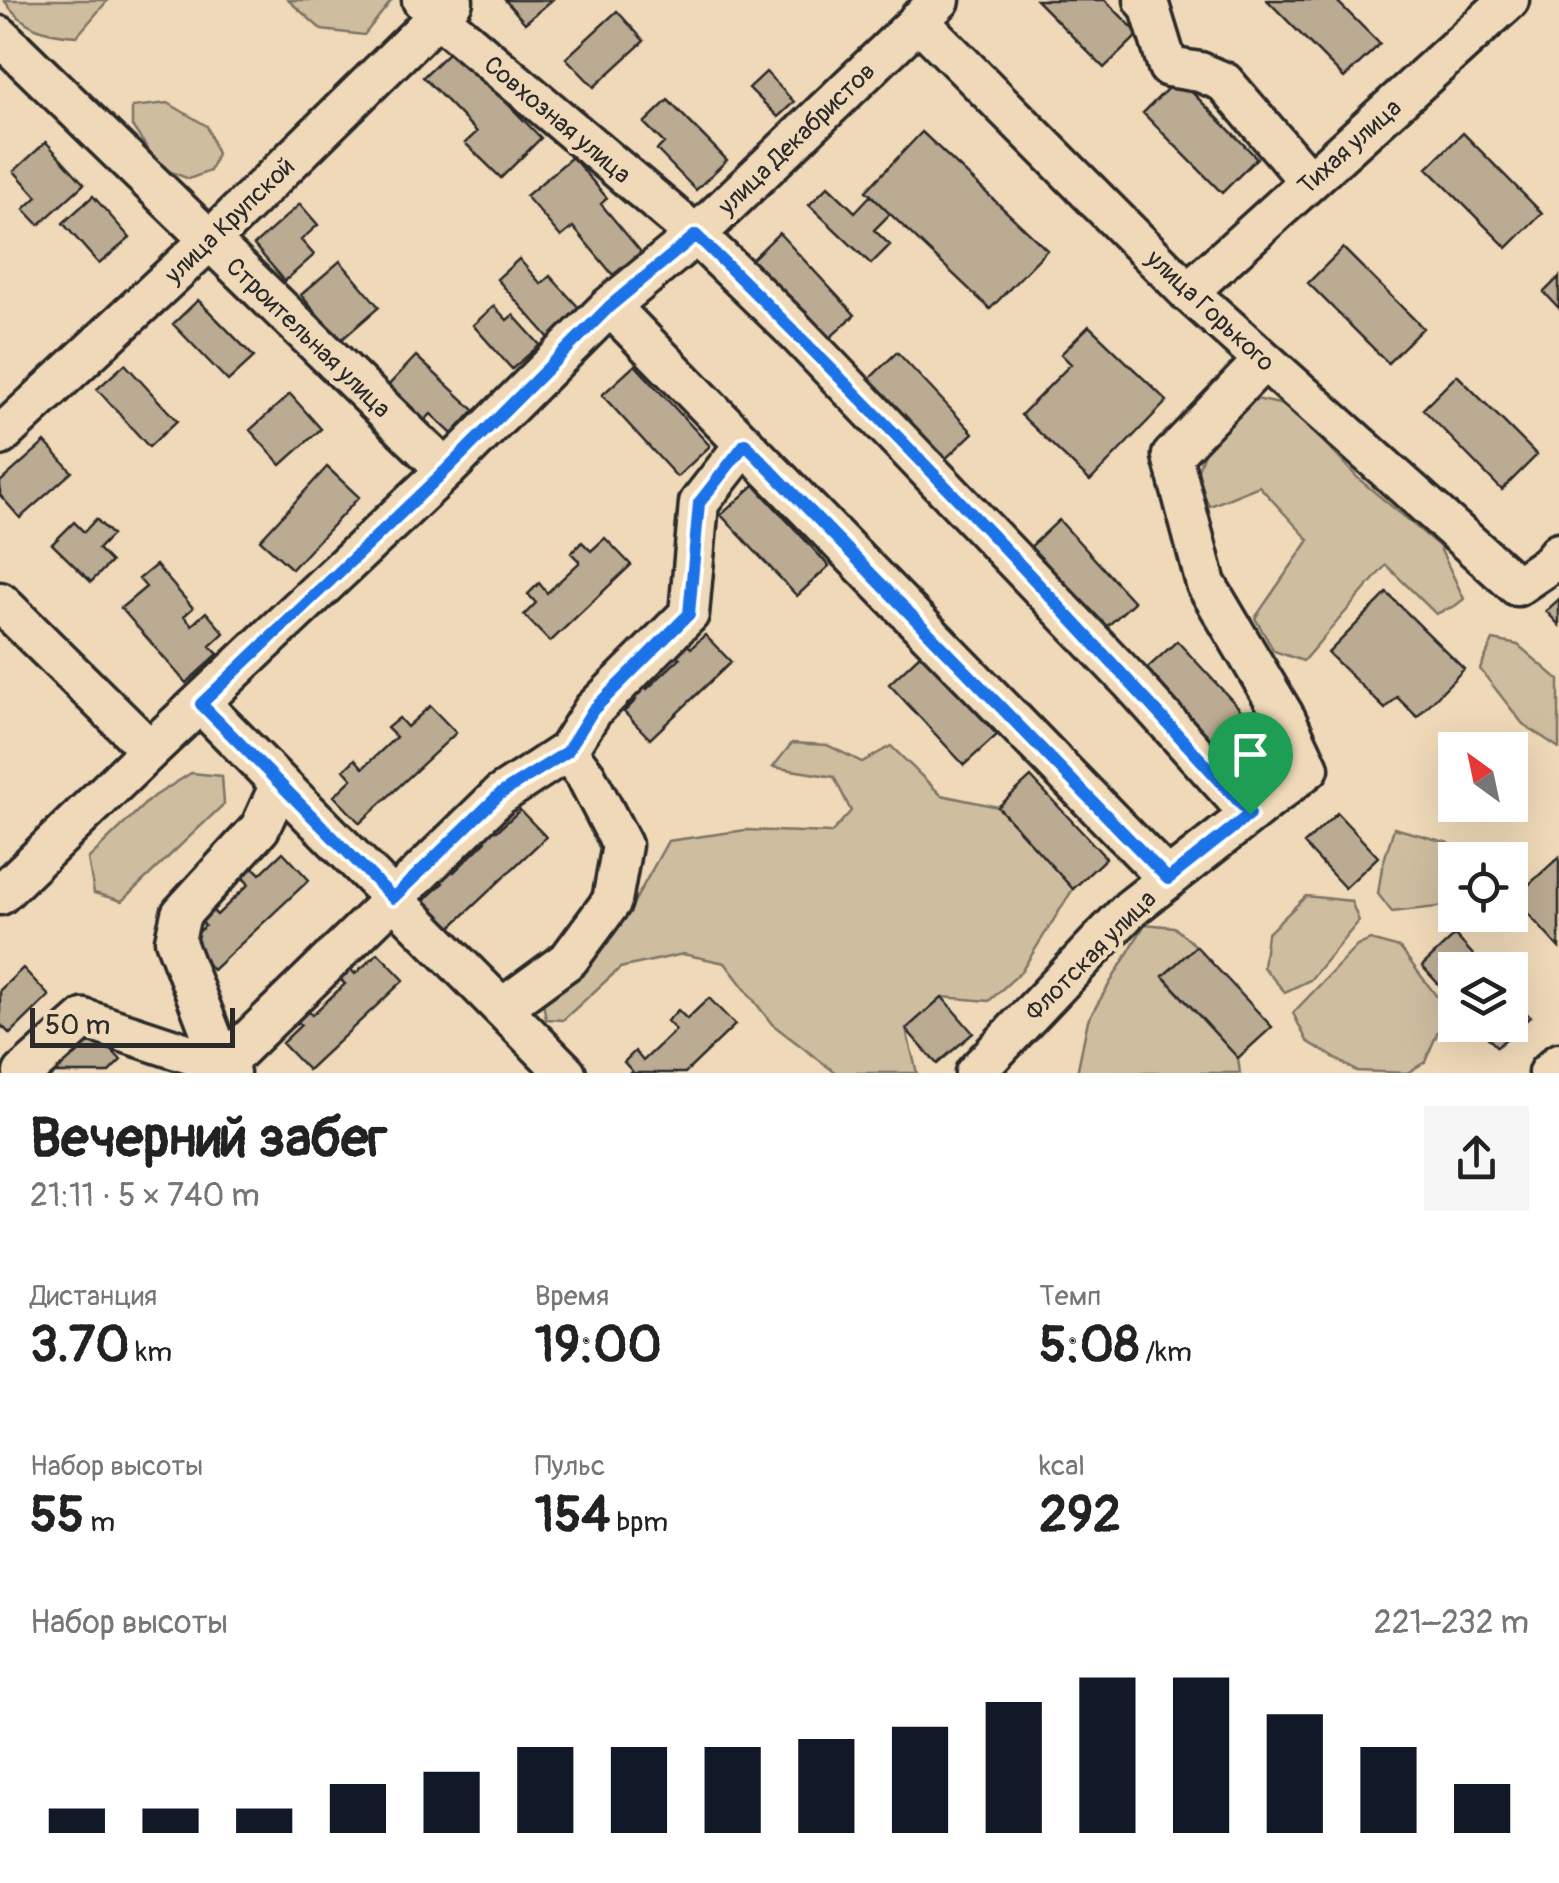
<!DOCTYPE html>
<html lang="ru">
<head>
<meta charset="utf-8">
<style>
  :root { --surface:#fff; --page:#f6f6f6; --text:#222; --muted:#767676; --accent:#111827 }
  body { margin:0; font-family:Pangolin,sans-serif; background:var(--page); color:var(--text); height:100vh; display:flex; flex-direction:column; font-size:38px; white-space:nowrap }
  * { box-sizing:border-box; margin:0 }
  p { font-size:32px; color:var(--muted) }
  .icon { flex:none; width:55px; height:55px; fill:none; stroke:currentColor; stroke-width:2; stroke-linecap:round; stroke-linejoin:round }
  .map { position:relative; height:1073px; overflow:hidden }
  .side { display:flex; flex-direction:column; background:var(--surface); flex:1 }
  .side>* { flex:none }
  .needle { width:65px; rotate:327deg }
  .fabs { position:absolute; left:1438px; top:732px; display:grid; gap:20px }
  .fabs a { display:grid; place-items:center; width:90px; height:90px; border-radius:0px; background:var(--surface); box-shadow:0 10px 40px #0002; font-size:50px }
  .scale { position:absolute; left:30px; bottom:25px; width:205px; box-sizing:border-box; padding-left:10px; border:5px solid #2b2b2b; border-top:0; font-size:28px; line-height:35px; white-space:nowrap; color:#2b2b2b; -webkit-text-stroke:8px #efd9b8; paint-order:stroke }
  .pin { position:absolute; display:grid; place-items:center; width:85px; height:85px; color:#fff; margin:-102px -42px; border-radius:50% 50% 50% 0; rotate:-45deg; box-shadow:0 0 10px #0007 }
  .pin .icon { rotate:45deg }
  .round { display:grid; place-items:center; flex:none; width:105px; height:105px; border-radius:0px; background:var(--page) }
  .headline { display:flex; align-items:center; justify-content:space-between; height:170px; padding:0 30px }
  h1 { font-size:55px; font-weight:700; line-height:75px }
  .metrics { display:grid; grid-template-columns:repeat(3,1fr); gap:15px; height:170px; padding:10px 30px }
  .metrics div { display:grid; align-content:center }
  .metrics b { font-size:50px; font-weight:700 }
  .metrics small { font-size:28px; font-weight:400 }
  .metrics p { font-size:28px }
  .chart { height:280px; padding:20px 30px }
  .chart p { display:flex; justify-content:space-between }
  .chart svg { width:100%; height:180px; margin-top:10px; stroke:var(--accent); stroke-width:6 }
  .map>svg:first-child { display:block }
  .green { fill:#cfbda0; stroke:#7d7466; stroke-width:2.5 }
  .building { fill:#bcab93; stroke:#2b2b2b; stroke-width:2.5 }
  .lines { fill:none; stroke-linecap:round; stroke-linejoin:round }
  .minor-casing { stroke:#2b2b2b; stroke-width:45 }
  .minor { stroke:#efd9b8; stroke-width:38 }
  .route-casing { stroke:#fff; stroke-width:20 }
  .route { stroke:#1a73e8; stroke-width:12 }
  .labels { text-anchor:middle; stroke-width:9; stroke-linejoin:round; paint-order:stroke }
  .street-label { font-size:25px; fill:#2b2b2b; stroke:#efd9b8 }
</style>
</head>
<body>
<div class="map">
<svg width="1559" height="1073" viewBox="0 0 1559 1073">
  <rect width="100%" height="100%" fill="#efd9b8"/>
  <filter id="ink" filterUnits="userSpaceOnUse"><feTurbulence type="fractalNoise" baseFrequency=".01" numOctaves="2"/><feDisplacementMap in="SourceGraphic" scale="20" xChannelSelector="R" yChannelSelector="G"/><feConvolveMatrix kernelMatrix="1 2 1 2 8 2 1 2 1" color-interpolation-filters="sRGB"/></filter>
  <g filter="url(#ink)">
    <!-- green -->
    <path class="green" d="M4,0H108L77,36C44,34 23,28 4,0Z
      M288,0H392L364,35L322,30Z
      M168,103L207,126L217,154L210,171L189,179L161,168L132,126V107Z
      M1256,399L1289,406L1359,479L1439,546L1464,599L1455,606L1436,614L1386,565L1303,661L1274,651L1255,618L1309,540L1259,486L1210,506L1192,486L1205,450Z
      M1493,640L1518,645L1559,680V748L1523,724L1480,669Z
      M792,743L827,745L862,762L891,746L941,795L998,807L1073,889L1021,972L989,1001L942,997L906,1029L917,1073H836L772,1024L725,963L683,954L620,968L563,1020L546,1019L543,1003L627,915L668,841L746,830L831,833L851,811L834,777L773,767Z
      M191,773L222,776L224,804L122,901L94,893L88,859L150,799Z
      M1394,828L1449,843L1458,860H1455V905L1392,912L1378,894L1382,867Z
      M1306,896L1351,901L1359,921L1310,980L1285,992L1263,967L1267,934Z
      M1145,924L1174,927L1196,946L1163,977L1238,1058L1240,1073H1077L1088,1020Z
      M1370,940L1400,948L1447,1010L1425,1062L1407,1073L1356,1071L1307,1041L1293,1013L1357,946Z"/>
    <!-- building -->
    <path class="building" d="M505,0H552L525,23Z
      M1036,0H1105L1139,34L1104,68Z
      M1267,0H1336L1380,44L1344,78Z
      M617,11L644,41L594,87L566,58Z
      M453,48L541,138L501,178L465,143L477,132L423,77Z
      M766,72L794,102L778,117L749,88Z
      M1178,78L1257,158L1222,193L1143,113Z
      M668,100L727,160L696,190L657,150L664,143L644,123Z
      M922,132L1047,250L990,309L866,191Z
      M1463,133L1542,213L1507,248L1427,168Z
      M46,142L84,184L39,225L24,209L37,197L14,171Z
      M572,157L607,198L601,204L641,252L613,275L573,227L561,237L526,196Z
      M828,186L855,212L871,195L890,214L874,230L890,245L871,264L809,205Z
      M93,196L130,238L99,264L63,223Z
      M300,204L318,225L301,240L314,255L285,281L254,245Z
      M779,233L855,315L822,345L747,264Z
      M1343,248L1423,328L1388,363L1308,283Z
      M519,259L541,284L550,276L580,309L549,338L497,279Z
      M340,261L379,307L340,341L301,295Z
      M1559,277V308L1544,292Z
      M198,300L254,357L228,381L173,324Z
      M494,306L507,320L513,315L540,345L512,369L473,325Z
      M1089,326L1167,401L1090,481L1021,415L1071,364L1061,354Z
      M897,352L973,433L940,464L865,383Z
      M416,356L474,410L452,434L431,414L424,421L387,387Z
      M125,364L177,421L149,447L97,389Z
      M635,365L710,446L677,477L602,395Z
      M1457,375L1537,455L1502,490L1423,409Z
      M290,394L321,429L281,465L250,430Z
      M45,442L72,472L20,518L0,495V482Z
      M327,467L359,497L292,569L260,540Z
      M754,485L829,566L797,596L721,515Z
      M96,519L112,535L98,549L111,562L91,582L52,544L74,522L84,532Z
      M1059,520L1134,602L1101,632L1026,551Z
      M605,538L631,565L550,642L524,615L536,603L528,594L539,583L547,593L580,562L571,553L582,542L591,551Z
      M156,565L193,608L184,616L192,625L206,612L224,633L210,646L218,654L186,683L121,608L146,587L139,579Z
      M1387,593L1464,669L1417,717L1397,697L1385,709L1328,653Z
      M1559,599V625L1546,611Z
      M705,635L731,662L650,739L624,712L636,700L627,690L638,680L647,689L680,658L671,649L682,639L691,648Z
      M1177,641L1252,722L1219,753L1144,671Z
      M922,653L997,735L964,765L889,684Z
      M430,706L456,733L360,823L334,796L352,779L344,770L355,759L363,768L396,737L387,728L399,718L407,727Z
      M1031,777L1106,858L1073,889L998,807Z
      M520,810L546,837L450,928L424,900L443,883L434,874L445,863L454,872L486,841L478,832L489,822L497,831Z
      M1337,813L1378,857L1345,888L1304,844Z
      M283,852L309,880L213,970L187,943L205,926L197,916L208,906L217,915L249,884L240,875L251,865L260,874Z
      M1559,857V948L1514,898Z
      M1455,935L1487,970H1455V1002L1422,966Z
      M1196,946L1272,1027L1238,1058L1163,976Z
      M378,953L404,980L308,1070L282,1043L301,1025L292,1016L303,1006L312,1015L345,984L336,975L347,965L355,974Z
      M23,968L49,996L10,1034L2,1026L0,1029V990Z
      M1510,995L1530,1017L1497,1047L1476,1025H1510Z
      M942,997L973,1033L937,1064L906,1029Z
      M709,998L735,1025L685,1073H630L632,1071L624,1062L635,1051L643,1061L676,1030L667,1021L678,1010L687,1019Z
      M95,1033L121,1060L108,1073H53L62,1065L53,1055Z"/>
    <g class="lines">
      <defs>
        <path id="minor" d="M422,0L437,16L696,235L792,328L1131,682L1250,814
          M1144,0L1149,5L1168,67L1200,72L1224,82L1309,181
          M918,20L1188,292L1517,586L1548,565L1559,552
          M0,36L446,470
          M1188,292L1509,0
          M610,306L1168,879
          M0,436L210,240L453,1
          M0,602L150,750
          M201,704L566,1073
          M0,895L150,750L446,470L610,306L696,235L940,0
          M502,1008L569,959L612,901L622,845L586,776L567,751
          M23,1073L84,1019L223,1065L500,795L567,751L593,710L689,614L699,503L745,444
          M230,1073L223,1065L175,940L181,914L260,828L280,784
          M975,1073L1130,909L1309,768L1286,719L1206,584L1172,456L1264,360
          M1548,1073L1559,1063"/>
      </defs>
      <!-- minor casing -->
      <use href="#minor" class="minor-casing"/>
      <!-- minor -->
      <use href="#minor" class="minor"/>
    </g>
  </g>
  <g class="lines" filter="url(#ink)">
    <defs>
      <path id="route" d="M696,235C888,421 1071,616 1250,814L1168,879L745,444L699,503L689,614L593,710L567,752L500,794L393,898L201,704L446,470L610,306Z"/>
    </defs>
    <!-- route casing -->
    <use href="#route" class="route-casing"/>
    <!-- route -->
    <use href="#route" class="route"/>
  </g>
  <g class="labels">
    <!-- street labels -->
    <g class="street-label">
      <text transform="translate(558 119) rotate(40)" y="9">Совхозная улица</text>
      <text transform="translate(796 138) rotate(-44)" y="9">улица Декабристов</text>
      <text transform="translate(1349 146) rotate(-42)" y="9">Тихая улица</text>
      <text transform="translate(229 220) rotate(-44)" y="9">улица Крупской</text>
      <text transform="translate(1211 310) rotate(43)" y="9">улица Горького</text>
      <text transform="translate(309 337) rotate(44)" y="9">Строительная улица</text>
      <text transform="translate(1090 955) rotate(-45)" y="9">Флотская улица</text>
    </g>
  </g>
</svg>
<div class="fabs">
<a><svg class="needle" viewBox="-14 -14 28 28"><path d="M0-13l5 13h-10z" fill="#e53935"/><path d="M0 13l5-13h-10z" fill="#767676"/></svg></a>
<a><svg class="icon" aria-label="locate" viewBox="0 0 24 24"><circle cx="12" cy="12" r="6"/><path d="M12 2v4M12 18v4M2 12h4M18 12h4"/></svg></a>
<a><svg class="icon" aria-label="layers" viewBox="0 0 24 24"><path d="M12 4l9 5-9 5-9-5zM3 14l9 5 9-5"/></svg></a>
</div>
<div class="scale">50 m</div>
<div class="pin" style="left:1250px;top:814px;background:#1e9e55"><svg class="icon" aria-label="arrive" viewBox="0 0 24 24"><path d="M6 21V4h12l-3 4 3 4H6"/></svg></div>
</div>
<section class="side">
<div class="headline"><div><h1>Вечерний забег</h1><p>21:11 · 5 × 740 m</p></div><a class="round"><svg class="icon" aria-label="share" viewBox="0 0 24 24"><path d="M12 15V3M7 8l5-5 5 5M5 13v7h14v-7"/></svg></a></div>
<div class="metrics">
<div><p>Дистанция</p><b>3.70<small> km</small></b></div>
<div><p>Время</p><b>19:00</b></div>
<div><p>Темп</p><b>5:08<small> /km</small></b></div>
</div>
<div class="metrics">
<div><p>Набор высоты</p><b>55<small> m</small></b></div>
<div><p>Пульс</p><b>154<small> bpm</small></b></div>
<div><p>kcal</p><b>292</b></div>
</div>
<div class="chart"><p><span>Набор высоты</span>221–232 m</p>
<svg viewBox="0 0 160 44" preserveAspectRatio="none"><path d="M5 44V38M15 44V38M25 44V38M35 44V32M45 44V29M55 44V23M65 44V23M75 44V23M85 44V21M95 44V18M105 44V12M115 44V6M125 44V6M135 44V15M145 44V23M155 44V32"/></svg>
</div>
</section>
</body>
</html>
